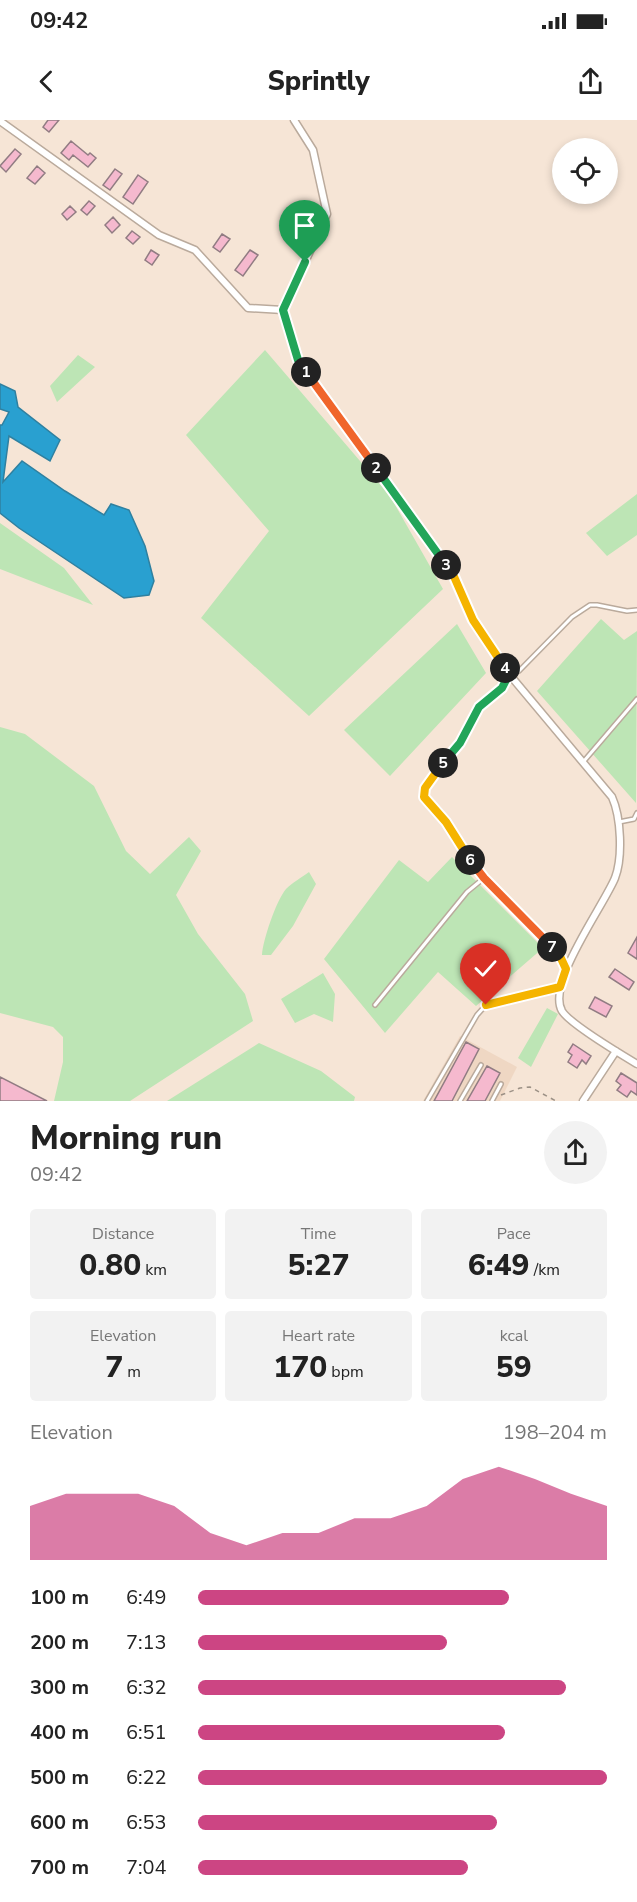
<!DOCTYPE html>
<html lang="en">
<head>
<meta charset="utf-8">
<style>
  :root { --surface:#fff; --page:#f2f2f2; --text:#222; --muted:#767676; --accent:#cc4583 }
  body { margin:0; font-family:"Nunito Sans",sans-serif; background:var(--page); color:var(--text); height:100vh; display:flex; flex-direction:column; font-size:22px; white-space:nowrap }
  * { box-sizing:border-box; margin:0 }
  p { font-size:20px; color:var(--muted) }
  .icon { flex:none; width:33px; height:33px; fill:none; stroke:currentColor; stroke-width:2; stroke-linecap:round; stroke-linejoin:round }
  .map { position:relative; height:981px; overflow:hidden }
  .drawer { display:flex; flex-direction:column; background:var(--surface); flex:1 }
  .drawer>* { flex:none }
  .fabs { position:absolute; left:552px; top:18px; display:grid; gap:12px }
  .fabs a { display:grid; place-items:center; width:66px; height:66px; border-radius:50%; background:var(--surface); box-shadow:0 3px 9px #0003; font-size:30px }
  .pin { position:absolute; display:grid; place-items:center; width:51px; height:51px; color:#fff; margin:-62px -26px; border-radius:50% 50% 50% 0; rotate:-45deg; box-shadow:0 0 6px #0007 }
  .pin .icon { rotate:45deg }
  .km { position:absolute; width:30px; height:30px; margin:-15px; border-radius:50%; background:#222; color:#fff; font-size:16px; line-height:30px; text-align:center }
  .round { display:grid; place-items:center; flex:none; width:63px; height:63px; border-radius:32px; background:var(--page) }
  .summary { display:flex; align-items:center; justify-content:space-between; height:102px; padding:0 30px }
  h1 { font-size:33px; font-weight:800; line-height:45px }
  .stats { display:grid; grid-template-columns:repeat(3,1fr); gap:9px; height:102px; padding:6px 30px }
  .stats div { display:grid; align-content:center; border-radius:6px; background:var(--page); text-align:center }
  .stats b { font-size:30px; font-weight:800 }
  .stats small { font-size:16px; font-weight:400 }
  .stats p { font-size:16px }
  .chart { height:168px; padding:12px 30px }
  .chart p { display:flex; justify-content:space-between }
  .chart svg { width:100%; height:108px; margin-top:6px; fill:var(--accent); opacity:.7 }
  ul { padding:0 30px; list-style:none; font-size:20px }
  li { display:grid; grid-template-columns:96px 72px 1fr; align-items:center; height:45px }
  li i { height:15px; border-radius:8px; background:var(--accent) }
  .status { display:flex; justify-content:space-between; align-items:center; height:42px; padding:0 30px; background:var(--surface); direction:ltr }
  .status svg { height:16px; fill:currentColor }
  header { display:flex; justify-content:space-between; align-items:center; height:78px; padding:0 30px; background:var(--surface); font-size:27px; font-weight:800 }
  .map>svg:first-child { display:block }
  .built { fill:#efd7c3 }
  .green { fill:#bde5b5 }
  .water { fill:#29a0d0; stroke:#2f80a0; stroke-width:1.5 }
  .building { fill:#f5b9ce; stroke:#917c83; stroke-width:1.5 }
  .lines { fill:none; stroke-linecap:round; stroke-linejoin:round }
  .service-casing { stroke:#baaa9c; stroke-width:6 }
  .minor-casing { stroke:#baaa9c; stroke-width:9 }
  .path { stroke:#9c9186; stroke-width:1.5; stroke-dasharray:4.5 4.5; stroke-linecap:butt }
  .service { stroke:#fff; stroke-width:3 }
  .minor { stroke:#fff; stroke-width:6 }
  .split-1-casing { stroke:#fff; stroke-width:12 }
  .split-2-casing { stroke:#fff; stroke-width:12 }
  .split-3-casing { stroke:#fff; stroke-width:12 }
  .split-4-casing { stroke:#fff; stroke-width:12 }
  .split-5-casing { stroke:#fff; stroke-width:12 }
  .split-6-casing { stroke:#fff; stroke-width:12 }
  .split-7-casing { stroke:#fff; stroke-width:12 }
  .split-8-casing { stroke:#fff; stroke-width:12 }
  .split-1 { stroke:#22a559; stroke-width:8 }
  .split-2 { stroke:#f0652b; stroke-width:8 }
  .split-3 { stroke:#22a559; stroke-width:8 }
  .split-4 { stroke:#f5b400; stroke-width:8 }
  .split-5 { stroke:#22a559; stroke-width:8 }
  .split-6 { stroke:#f5b400; stroke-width:8 }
  .split-7 { stroke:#f0652b; stroke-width:8 }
  .split-8 { stroke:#f5b400; stroke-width:8 }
</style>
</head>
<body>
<div class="status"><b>09:42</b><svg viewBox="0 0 49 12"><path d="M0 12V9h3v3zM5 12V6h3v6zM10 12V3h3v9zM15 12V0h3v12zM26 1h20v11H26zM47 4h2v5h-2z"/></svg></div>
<header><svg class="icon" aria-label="back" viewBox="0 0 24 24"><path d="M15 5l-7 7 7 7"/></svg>Sprintly<svg class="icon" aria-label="share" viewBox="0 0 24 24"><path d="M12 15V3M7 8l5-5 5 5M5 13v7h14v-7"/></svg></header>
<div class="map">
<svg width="637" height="981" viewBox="0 0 637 981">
  <rect width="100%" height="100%" fill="#f6e5d6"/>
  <!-- built -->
  <path class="built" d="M460,916L517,947L500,981H423Z"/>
  <!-- green -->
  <path class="green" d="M265,230L390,376L443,469L309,596L201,498L269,411L186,315Z
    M78,235L95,247L57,282L50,266Z
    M637,374V415L607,436L586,413Z
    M0,403L64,448L93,485L0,449Z
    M601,499L624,520L637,511L636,683L537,571Z
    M457,504L486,553L390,656L344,610Z
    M0,607L25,614L94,666L126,731L150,754L189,717L201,731L176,775L198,814L245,874L253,901L130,981H54L63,942V917L53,907L0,893Z
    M452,737L543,828L476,886L438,852L385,913L324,839L399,740L428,762Z
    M309,752L316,764L293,806L271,835H262C263,820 276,781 286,769C292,763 302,757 309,752Z
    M323,853L335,874L333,902L314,894L295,903L281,879Z
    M547,888L558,894L531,947L518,938Z
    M259,923L321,951L355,977L354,981H167Z"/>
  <!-- water -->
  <path class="water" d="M0,264L15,271L18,287L60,320L50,341L9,316L3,362L22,341L65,371L104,395L111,384L129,390L145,426L154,461L149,475L124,478L19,408L0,393V305H2L9,292L0,289Z"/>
  <!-- building -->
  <path class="building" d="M48,0H59L49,12L43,7Z
    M71,21L88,35L90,33L96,38L88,47L73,35L69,40L61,33Z
    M15,29L21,34L6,52L0,46Z
    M37,46L45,53L35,64L27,58Z
    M115,49L122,54L110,70L103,65Z
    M138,55L148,62L133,84L123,77Z
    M89,81L95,86L87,95L81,90Z
    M70,86L76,92L67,100L62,94Z
    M113,97L120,105L112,113L105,105Z
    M132,111L140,117L133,124L126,118Z
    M222,114L230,119L220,132L213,127Z
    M151,130L159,135L152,145L145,140Z
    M250,130L258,135L243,156L235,150Z
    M637,817V839L628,833Z
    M615,849L634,862L629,870L609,857Z
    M595,877L612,886L606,897L589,888Z
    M466,922L479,929L452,981H434Z
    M573,924L591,936L586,944L582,940L577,948L568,942L572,935L568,932Z
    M487,946L500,953L485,981H467Z
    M621,953L637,963V975L631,971L627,977L617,970L621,965L616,961Z
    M0,957L47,981H0Z"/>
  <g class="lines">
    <defs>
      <path id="service" d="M584,641L637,579
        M619,702L634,699L637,693
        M565,848L559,834L484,758L456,720L446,702L424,677V672L429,661L460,623L479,587L502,569L509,554L519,551L572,497L590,485H597L627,491L637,490
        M375,885L467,772L484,758
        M427,981L477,895L486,885L560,867
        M460,981L481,945
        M492,981L501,964"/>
      <path id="minor" d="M0,1L159,115L195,130L248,188L283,190L298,240L452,452L473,500L509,554L612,677C621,697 623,737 615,758C603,787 546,863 562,891C570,904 622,935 637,944
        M283,190L327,94L313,30L294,0
        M583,981L616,931"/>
    </defs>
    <!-- service casing -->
    <use href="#service" class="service-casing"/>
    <!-- minor casing -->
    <use href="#minor" class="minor-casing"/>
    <!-- path -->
    <path class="path" d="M501,975L520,968L530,967L556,981"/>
    <!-- service -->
    <use href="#service" class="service"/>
    <!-- minor -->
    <use href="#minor" class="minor"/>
  </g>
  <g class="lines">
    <defs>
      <path id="split-1" d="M305,142L283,190L298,240L306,252"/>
      <path id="split-2" d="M306,252L376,348"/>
      <path id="split-3" d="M376,348L446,445"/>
      <path id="split-4" d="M446,445L452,452L473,500L505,548"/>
      <path id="split-5" d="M443,643L460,623L479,587L502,568L509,554L505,548"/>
      <path id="split-6" d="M443,643L425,668L424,677L446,702L470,740"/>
      <path id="split-7" d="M470,740L484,758L552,827"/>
      <path id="split-8" d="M486,885L560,867L566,849L559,834L552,827"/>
    </defs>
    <!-- split-1 casing -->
    <use href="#split-1" class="split-1-casing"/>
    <!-- split-2 casing -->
    <use href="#split-2" class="split-2-casing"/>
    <!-- split-3 casing -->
    <use href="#split-3" class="split-3-casing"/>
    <!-- split-4 casing -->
    <use href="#split-4" class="split-4-casing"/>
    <!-- split-5 casing -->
    <use href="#split-5" class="split-5-casing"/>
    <!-- split-6 casing -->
    <use href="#split-6" class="split-6-casing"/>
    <!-- split-7 casing -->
    <use href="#split-7" class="split-7-casing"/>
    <!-- split-8 casing -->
    <use href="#split-8" class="split-8-casing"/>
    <!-- split-1 -->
    <use href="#split-1" class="split-1"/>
    <!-- split-2 -->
    <use href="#split-2" class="split-2"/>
    <!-- split-3 -->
    <use href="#split-3" class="split-3"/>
    <!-- split-4 -->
    <use href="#split-4" class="split-4"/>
    <!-- split-5 -->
    <use href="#split-5" class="split-5"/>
    <!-- split-6 -->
    <use href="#split-6" class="split-6"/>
    <!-- split-7 -->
    <use href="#split-7" class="split-7"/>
    <!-- split-8 -->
    <use href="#split-8" class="split-8"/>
  </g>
</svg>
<div class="fabs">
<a><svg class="icon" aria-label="locate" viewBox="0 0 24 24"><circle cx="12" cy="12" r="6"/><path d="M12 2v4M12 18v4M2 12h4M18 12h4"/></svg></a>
</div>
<div class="pin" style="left:305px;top:142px;background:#1e9e55"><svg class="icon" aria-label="arrive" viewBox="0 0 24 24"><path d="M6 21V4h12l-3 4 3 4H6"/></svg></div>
<div class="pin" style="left:486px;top:885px;background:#d93025"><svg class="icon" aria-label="check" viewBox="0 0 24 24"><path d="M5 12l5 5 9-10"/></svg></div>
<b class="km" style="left:306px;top:252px">1</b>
<b class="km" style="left:376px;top:348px">2</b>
<b class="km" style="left:446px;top:445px">3</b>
<b class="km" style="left:505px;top:548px">4</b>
<b class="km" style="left:443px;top:643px">5</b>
<b class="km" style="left:470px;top:740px">6</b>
<b class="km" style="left:552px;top:827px">7</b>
</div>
<section class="drawer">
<div class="summary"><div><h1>Morning run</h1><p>09:42</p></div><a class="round"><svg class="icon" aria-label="share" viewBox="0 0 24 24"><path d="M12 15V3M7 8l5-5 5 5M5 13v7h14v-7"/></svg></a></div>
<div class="stats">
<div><p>Distance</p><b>0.80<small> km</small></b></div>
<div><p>Time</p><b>5:27</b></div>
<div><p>Pace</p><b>6:49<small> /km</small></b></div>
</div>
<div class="stats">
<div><p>Elevation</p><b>7<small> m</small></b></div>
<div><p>Heart rate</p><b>170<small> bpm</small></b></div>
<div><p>kcal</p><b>59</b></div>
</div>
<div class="chart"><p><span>Elevation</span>198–204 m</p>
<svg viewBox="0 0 160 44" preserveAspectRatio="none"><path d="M0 44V22L10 17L20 17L30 17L40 22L50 33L60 38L70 33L80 33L90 27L100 27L110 22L120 11L130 6L140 11L150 17L160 22V44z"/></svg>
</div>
<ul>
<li><b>100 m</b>6:49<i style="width:76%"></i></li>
<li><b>200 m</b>7:13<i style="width:61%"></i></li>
<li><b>300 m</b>6:32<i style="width:90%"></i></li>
<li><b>400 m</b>6:51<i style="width:75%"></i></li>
<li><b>500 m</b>6:22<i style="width:100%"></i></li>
<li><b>600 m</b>6:53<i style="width:73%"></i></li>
<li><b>700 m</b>7:04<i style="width:66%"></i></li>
</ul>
</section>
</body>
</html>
